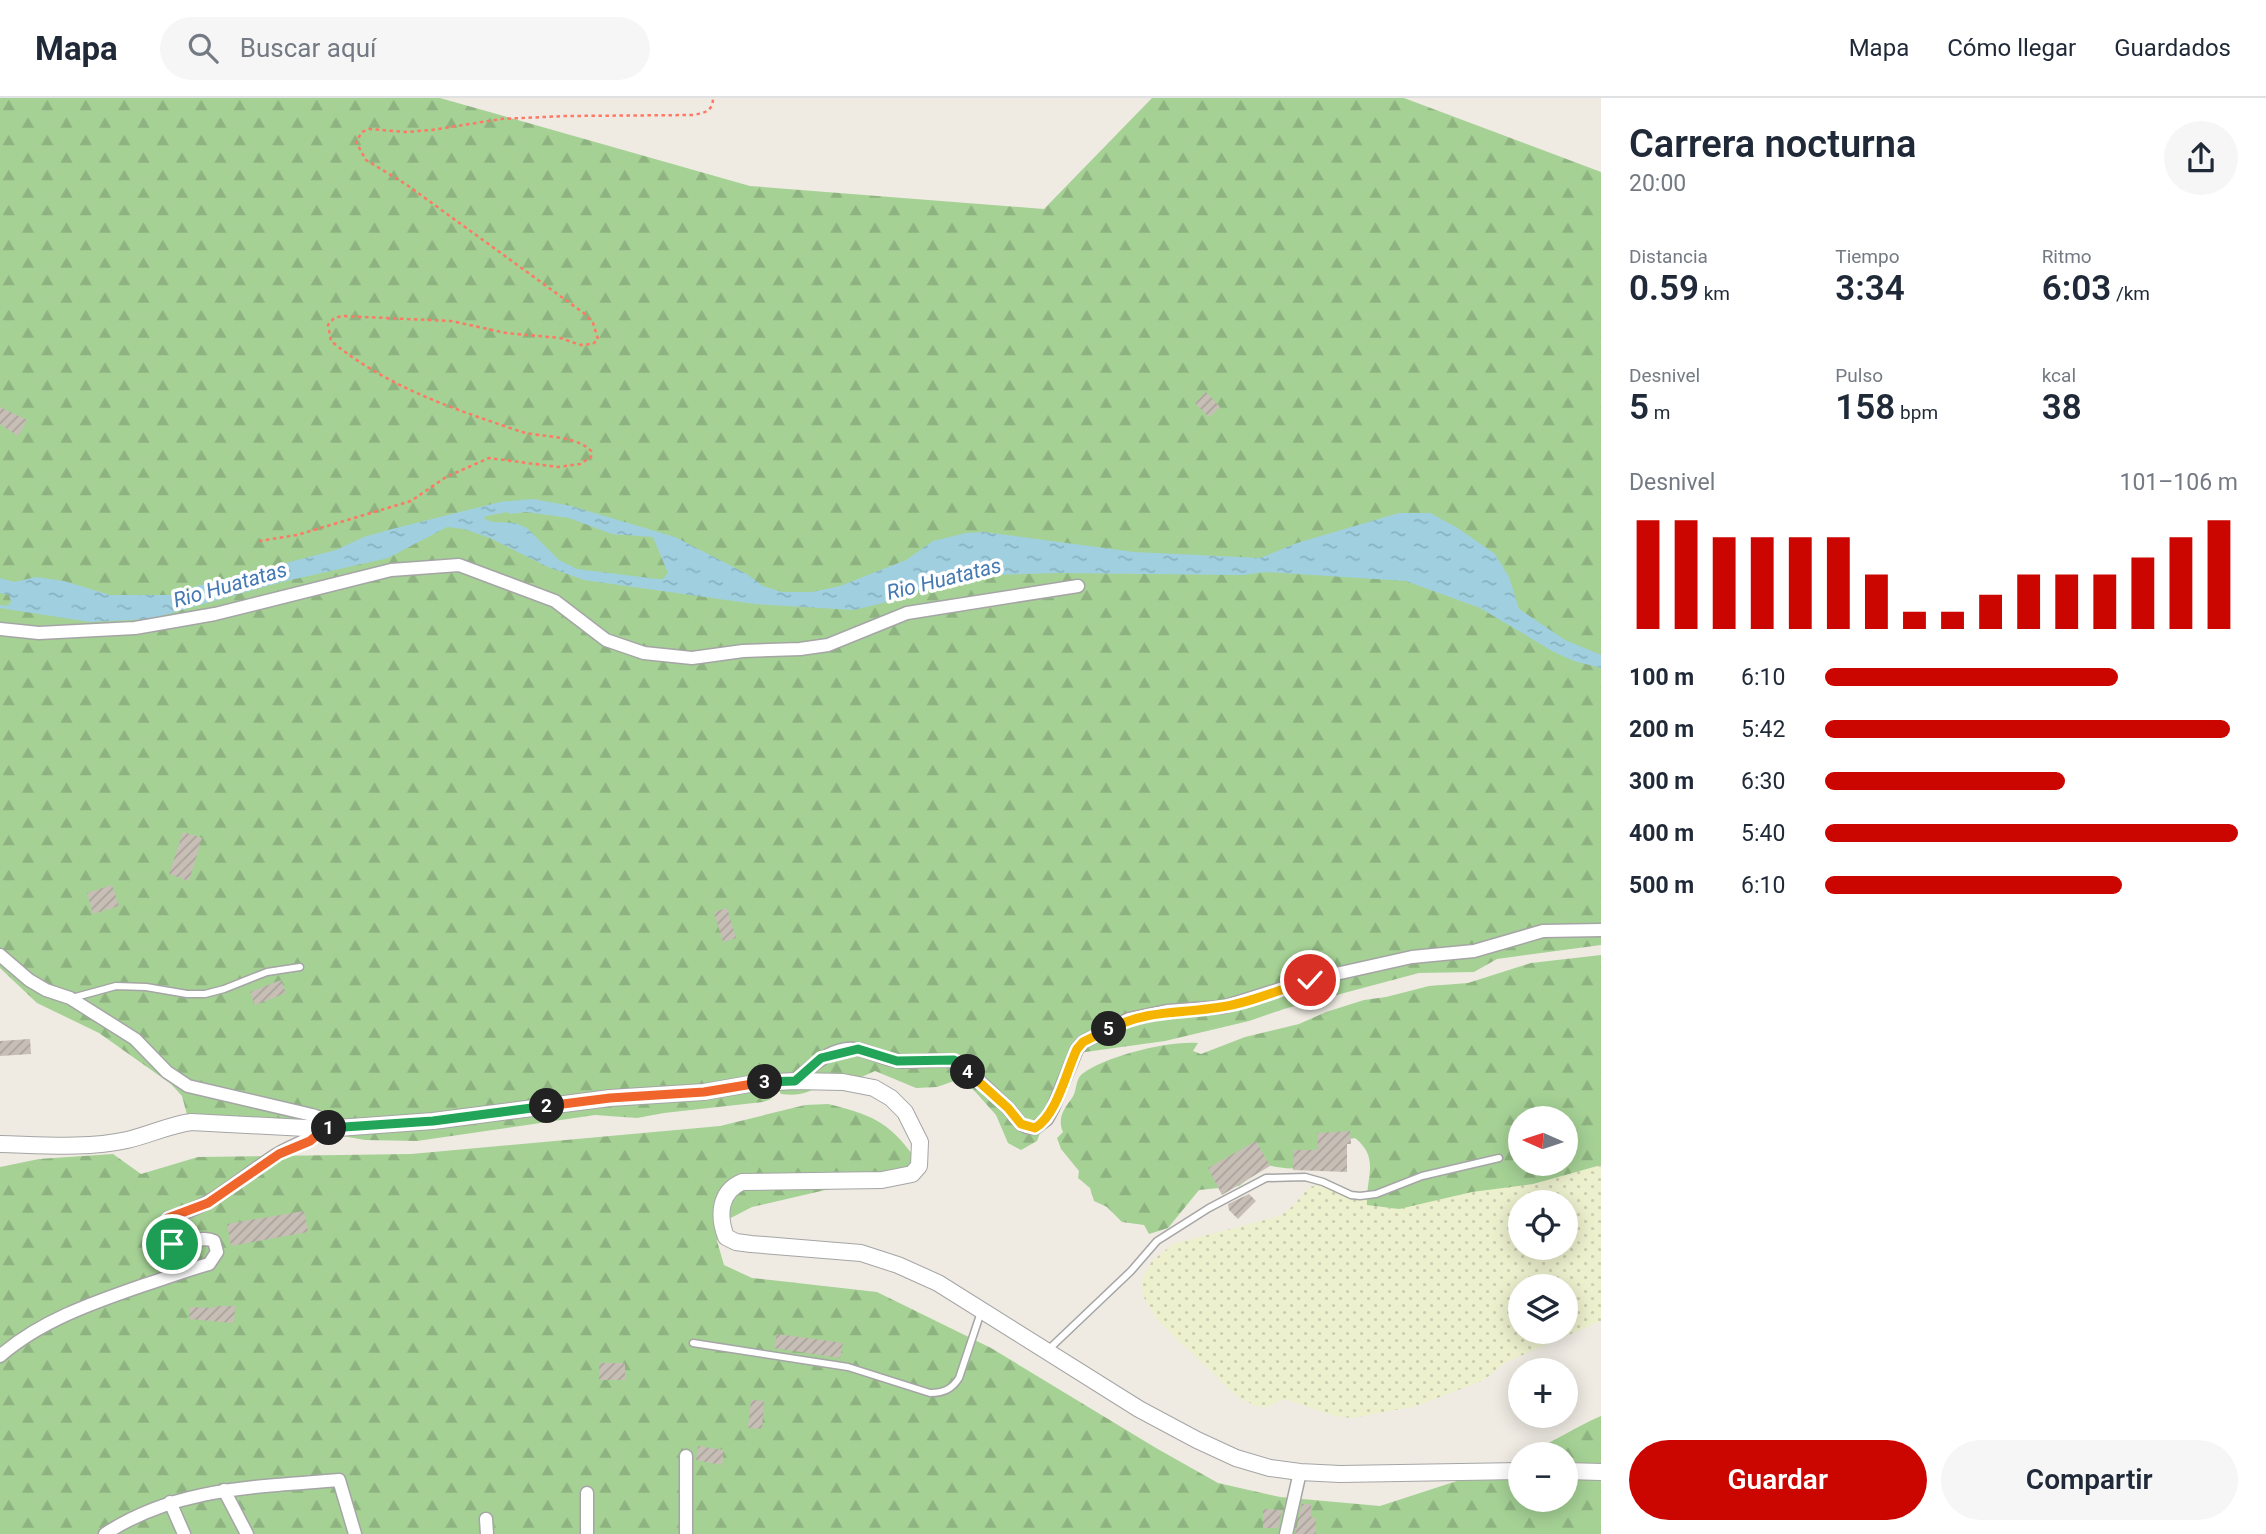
<!DOCTYPE html>
<html lang="es">
<head>
<meta charset="utf-8">
<style>
  :root { --surface:#fff; --page:#f6f6f7; --text:#1f2937; --muted:#747a83; --line:#e0e1e3; --accent:#cb0500 }
  body { margin:0; font-family:Roboto,sans-serif; background:var(--page); color:var(--text); height:100vh; display:flex; flex-direction:column; font-size:26px; white-space:nowrap }
  * { box-sizing:border-box; margin:0 }
  p { font-size:23px; color:var(--muted) }
  .icon { flex:none; width:38px; height:38px; fill:none; stroke:currentColor; stroke-width:2; stroke-linecap:round; stroke-linejoin:round }
  .map { position:relative; flex:1; overflow:hidden }
  .side { display:flex; flex-direction:column; background:var(--surface); width:665px }
  .side>* { flex:none }
  .needle { width:46px; rotate:273deg }
  .fabs { position:absolute; left:1508px; top:1008px; display:grid; gap:14px }
  .fabs a { display:grid; place-items:center; width:70px; height:70px; border-radius:50%; background:var(--surface); box-shadow:0 4px 18px #0003; font-size:35px }
  .pin { position:absolute; display:grid; place-items:center; width:60px; height:60px; color:#fff; margin:-30px; border:4px solid #fff; border-radius:50%; box-shadow:0 2px 7px #0007 }
  .km { position:absolute; width:35px; height:35px; margin:-18px; border-radius:50%; background:#222; color:#fff; font-size:19px; line-height:35px; text-align:center }
  .round { display:grid; place-items:center; flex:none; width:74px; height:74px; border-radius:37px; background:var(--page) }
  .overview { display:flex; align-items:center; justify-content:space-between; height:119px; padding:0 28px }
  h1 { font-size:38px; font-weight:600; line-height:52px }
  .figures { display:grid; grid-template-columns:repeat(3,1fr); gap:10px; height:119px; padding:7px 28px }
  .figures div { display:grid; align-content:center }
  .figures b { font-size:35px; font-weight:600 }
  .figures small { font-size:19px; font-weight:400 }
  .figures p { font-size:19px }
  .chart { height:196px; padding:14px 28px }
  .chart p { display:flex; justify-content:space-between }
  .chart svg { width:100%; height:126px; margin-top:7px; stroke:var(--accent); stroke-width:6 }
  .cta { display:flex; gap:14px; margin-top:auto; padding:14px 28px }
  .cta a { flex:1; height:80px; border-radius:42px; background:var(--accent); color:#fff; font-size:28px; font-weight:600; line-height:80px; text-align:center }
  .cta a+a { background:var(--page); color:var(--text) }
  ul { padding:0 28px; list-style:none; font-size:23px }
  li { display:grid; grid-template-columns:112px 84px 1fr; align-items:center; height:52px }
  li i { height:18px; border-radius:9px; background:var(--accent) }
  header { display:flex; align-items:center; gap:42px; box-sizing:border-box; height:98px; padding:0 35px; background:var(--surface); border-bottom:2px solid var(--line) }
  header strong { font-size:33px }
  nav { display:flex; gap:38px; margin-inline-start:auto; font-size:24px }
  .search { width:490px; height:63px; background:var(--page); display:flex; align-items:center; gap:18px; box-sizing:border-box; padding:0 24px; border-radius:38px; color:var(--muted); font-size:26px }
  main { display:flex; flex:1; min-height:0 }
  .map>svg:first-child { display:block }
  .farmland { fill:url(#farmland-dots); fill-rule:evenodd }
  .forest { fill:url(#forest-firs); fill-rule:evenodd }
  .water { fill:url(#water-ripples); fill-rule:evenodd }
  .building { fill:url(#building-hatch) }
  .lines { fill:none; stroke-linecap:round; stroke-linejoin:round }
  .service-casing { stroke:#a5a5a5; stroke-width:9 }
  .minor-casing { stroke:#a5a5a5; stroke-width:15 }
  .tertiary-casing { stroke:#a5a5a5; stroke-width:18 }
  .path { stroke:#ff7864; stroke-width:2.5; stroke-dasharray:3.5 3.5; stroke-linecap:butt }
  .service { stroke:#fff; stroke-width:6 }
  .minor { stroke:#fff; stroke-width:12 }
  .tertiary { stroke:#fff; stroke-width:16 }
  .split-1-casing { stroke:#fff; stroke-width:14 }
  .split-2-casing { stroke:#fff; stroke-width:14 }
  .split-3-casing { stroke:#fff; stroke-width:14 }
  .split-4-casing { stroke:#fff; stroke-width:14 }
  .split-5-casing { stroke:#fff; stroke-width:14 }
  .split-6-casing { stroke:#fff; stroke-width:14 }
  .split-1 { stroke:#f0652b; stroke-width:9 }
  .split-2 { stroke:#22a559; stroke-width:9 }
  .split-3 { stroke:#f0652b; stroke-width:9 }
  .split-4 { stroke:#22a559; stroke-width:9 }
  .split-5 { stroke:#f5b400; stroke-width:9 }
  .split-6 { stroke:#f5b400; stroke-width:9 }
  .labels { text-anchor:middle; stroke-width:7; stroke-linejoin:round; paint-order:stroke }
  .water-label { font-size:21px; font-style:italic; fill:#4479b3; stroke:#fff }
</style>
</head>
<body>
<header>
<strong>Mapa</strong>
<div class="search"><svg class="icon" aria-label="search" viewBox="0 0 24 24"><circle cx="10" cy="10" r="6"/><path d="M15 15l6 6"/></svg>Buscar aquí</div>
<nav><a>Mapa</a><a>Cómo llegar</a><a>Guardados</a></nav>
</header>
<main>
<div class="map">
<svg width="1601" height="1436" viewBox="0 0 1601 1436">
  <defs>
    <pattern id="farmland-dots" width="8" height="8" patternUnits="userSpaceOnUse" patternTransform="scale(1.75)"><rect width="8" height="8" fill="#ecf0cd"/><path d="M2 2h.1M6 6h.1" fill="none" stroke="#cacdb0" stroke-width="1.8" stroke-linecap="round"/></pattern>
    <pattern id="forest-firs" width="22" height="20" patternUnits="userSpaceOnUse" patternTransform="scale(1.75)"><rect width="22" height="20" fill="#a5d195"/><path d="M5 1l3.5 6h-7zM16 11l3.5 6h-7z" fill="#8eb380"/></pattern>
    <pattern id="water-ripples" width="26" height="14" patternUnits="userSpaceOnUse" patternTransform="scale(1.75)"><rect width="26" height="14" fill="#a0d0e0"/><path d="M2 4q2-2 4 0t4 0M15 11q2-2 4 0t4 0" fill="none" stroke="#89b2c0"/></pattern>
    <pattern id="building-hatch" width="6" height="6" patternUnits="userSpaceOnUse" patternTransform="scale(1.75)"><rect width="6" height="6" fill="#c7beb6"/><path d="M-1 1l2-2M0 6l6-6M5 7l2-2" fill="none" stroke="#aaa39c"/></pattern>
  </defs>
  <rect width="100%" height="100%" fill="#efebe3"/>
  <!-- farmland -->
  <path class="farmland" d="M1601,1044V1223L1504,1265L1484,1282L1417,1308L1352,1320L1335,1318L1284,1301L1267,1309H1258L1238,1299L1175,1239L1157,1221L1143,1198L1142,1181L1152,1163L1173,1146L1280,1118L1294,1107L1308,1090L1321,1085L1348,1100L1374,1101L1521,1066H1566ZM1521,1104H1566V1150H1521ZM1521,1188H1566V1234H1521Z"/>
  <!-- forest -->
  <path class="forest" d="M0,0H440L750,88L1044,111L1152,0H1404L1601,74V847L1497,861L1474,874L1419,875L1284,911L1249,923L1165,943L1078,955L1041,1032L1037,1043L1021,1052L1008,1045L996,1017L971,989L954,983L937,989L916,990L875,973L846,986L822,985C809,996 798,998 781,996L772,981L775,974L774,968L758,979L772,990L774,995L771,1001L763,1004L664,1015L637,1020L595,1017L417,1043L365,1042L308,1032L189,1024L182,998L171,986L99,935L37,905L0,870Z
    M1601,857V1067L1533,1086L1472,1094L1399,1111L1367,1107C1366,1078 1380,1060 1355,1040C1332,1044 1325,1059 1305,1068C1293,1073 1278,1069 1266,1067L1239,1088L1199,1092L1168,1130L1149,1136L1144,1127L1122,1124L1107,1109L1094,1103L1090,1090L1078,1080L1079,1073L1061,1051L1057,1040L1063,1034C1057,1020 1064,1011 1072,1000C1077,993 1075,982 1082,976C1105,958 1170,942 1198,945L1193,953L1201,956L1245,939L1299,926L1326,914L1364,902L1386,899L1429,888L1468,885L1531,865ZM1521,1020H1566V1066H1521Z
    M828,1006C869,1016 889,1023 914,1059L907,1073L752,1109L723,1124L717,1143L724,1167L752,1180L877,1194L991,1250L1156,1350L1218,1385L1280,1399L1380,1408L1503,1368L1521,1359V1402H1566V1356H1527C1553,1344 1575,1329 1601,1318V1436H0V1069L39,1061L113,1056L141,1076L198,1059L411,1056L720,1028L805,1007Z"/>
  <!-- water -->
  <path class="water" d="M533,401L571,408L675,439L747,476L763,488L782,494H812L840,488L906,462L933,443L966,435L984,434L1134,454L1260,460L1297,445L1399,415H1430L1456,429L1495,456L1509,479L1519,511L1565,542L1601,557V570L1574,563L1554,554L1480,510L1406,483L1265,474L1243,477L1058,475L957,478L891,503L854,512L755,506L584,482L548,469L490,440L464,431L447,429L388,460L282,484L150,521L90,524L0,510V507L8,508L11,503L9,497L0,495V480L14,484L36,479L64,483L110,497H172L190,490L336,452L364,439L392,431L500,404ZM508,414L510,416L526,414L569,420L612,436L653,439L668,475L663,481H657L577,471L559,462L527,430L515,425L493,424L484,421L486,418Z"/>
  <!-- building -->
  <path class="building" d="M1206,294L1220,309L1209,319L1195,305Z
    M0,309L27,322L18,338L0,326Z
    M183,734L202,740L189,783L169,776Z
    M112,787L119,808L93,816L87,795Z
    M727,810L736,840L723,844L714,814Z
    M281,882L286,895L255,907L250,894Z
    M30,941L31,956L0,958V943Z
    M1350,1033L1351,1046H1347V1074L1293,1072L1294,1052H1318L1317,1035Z
    M1256,1043L1270,1068L1222,1097L1208,1070Z
    M1249,1096L1256,1103L1238,1121L1229,1112L1228,1106Z
    M304,1113L308,1134L231,1148L227,1126Z
    M216,1208H235L234,1225L189,1221L190,1209L216,1210Z
    M777,1236L843,1245L840,1260L774,1250Z
    M599,1265H625V1282H599Z
    M751,1302L764,1303L762,1331L748,1330Z
    M698,1348L724,1352L722,1367L696,1362Z
    M1302,1406H1311V1419L1316,1420V1436H1295Z
    M1263,1411L1282,1412L1278,1430H1263Z"/>
  <g class="lines">
    <defs>
      <path id="service" d="M72,900L116,888L146,889L187,896H205L224,891L267,874L300,869
        M693,1245L848,1269L930,1295C944,1295 952,1291 959,1280L981,1214
        M1049,1251L1131,1173L1157,1143L1209,1110L1266,1080L1305,1079L1323,1084L1351,1097L1360,1098L1376,1096L1422,1078L1499,1060"/>
      <path id="minor" d="M0,531L39,535L135,530L215,516L391,472L459,467L555,503L606,542L644,555L692,560L743,553L800,551L828,547L907,515L1078,488
        M0,857L29,882L46,892L70,900L135,941L167,974L188,988L312,1017L343,1028
        M795,983C813,967 835,945 861,952C873,955 886,962 898,963C920,966 943,957 962,967L1008,1010L1021,1026L1027,1029L1035,1030L1047,1021L1053,1010L1077,951L1083,944L1129,921L1167,913L1223,909L1309,882L1412,859L1474,853L1543,833L1601,832
        M0,1258C40,1223 92,1205 141,1188C164,1181 186,1172 209,1166L217,1154L214,1143C196,1134 168,1160 162,1131L168,1120C214,1108 237,1082 276,1057C292,1047 309,1043 324,1031
        M686,1358V1436
        M224,1392L247,1436
        M587,1395V1436
        M170,1404L184,1436
        M486,1421L487,1436
        M105,1436C176,1389 257,1389 339,1382L355,1436
        M1286,1436L1300,1374"/>
      <path id="tertiary" d="M0,1046C41,1047 87,1051 127,1042C149,1037 169,1027 191,1024L324,1031L433,1023L610,1000L704,994L755,985L795,983L843,984L874,990L891,1000L905,1014L920,1044L919,1068L912,1076L882,1082L742,1084C719,1094 718,1118 726,1139L736,1144L751,1146L861,1155L898,1167L938,1185L1139,1311L1197,1342L1236,1360L1270,1370L1300,1374L1340,1376L1521,1373
        M1566,1373L1601,1374"/>
    </defs>
    <!-- service casing -->
    <use href="#service" class="service-casing"/>
    <!-- minor casing -->
    <use href="#minor" class="minor-casing"/>
    <!-- tertiary casing -->
    <use href="#tertiary" class="tertiary-casing"/>
    <!-- path -->
    <path class="path" d="M259,443L297,437L411,403L446,379L489,360L558,369L580,366L591,359V353C575,336 540,340 519,333C451,310 387,289 331,243L328,227L334,220L342,218L451,223L506,235L560,240L581,247L593,246L598,241L593,225L585,216L407,87L366,62L356,44L362,34L369,31L406,34L432,32L501,21L565,18L693,17C705,15 713,13 713,0"/>
    <!-- service -->
    <use href="#service" class="service"/>
    <!-- minor -->
    <use href="#minor" class="minor"/>
    <!-- tertiary -->
    <use href="#tertiary" class="tertiary"/>
  </g>
  <g class="lines">
    <defs>
      <path id="split-1" d="M172,1146C164,1143 162,1136 162,1128L168,1120L208,1105L279,1056L310,1043L324,1031L329,1030"/>
      <path id="split-2" d="M329,1030L433,1023L547,1008"/>
      <path id="split-3" d="M547,1008L610,1000L704,994L765,984"/>
      <path id="split-4" d="M765,984L795,983L821,960L858,951L897,963L954,962L962,967L968,974"/>
      <path id="split-5" d="M968,974L1008,1010L1021,1026L1035,1030C1057,1017 1066,974 1077,951L1083,944L1109,931"/>
      <path id="split-6" d="M1109,931C1149,911 1180,916 1221,909C1250,905 1281,891 1310,882"/>
    </defs>
    <!-- split-1 casing -->
    <use href="#split-1" class="split-1-casing"/>
    <!-- split-2 casing -->
    <use href="#split-2" class="split-2-casing"/>
    <!-- split-3 casing -->
    <use href="#split-3" class="split-3-casing"/>
    <!-- split-4 casing -->
    <use href="#split-4" class="split-4-casing"/>
    <!-- split-5 casing -->
    <use href="#split-5" class="split-5-casing"/>
    <!-- split-6 casing -->
    <use href="#split-6" class="split-6-casing"/>
    <!-- split-1 -->
    <use href="#split-1" class="split-1"/>
    <!-- split-2 -->
    <use href="#split-2" class="split-2"/>
    <!-- split-3 -->
    <use href="#split-3" class="split-3"/>
    <!-- split-4 -->
    <use href="#split-4" class="split-4"/>
    <!-- split-5 -->
    <use href="#split-5" class="split-5"/>
    <!-- split-6 -->
    <use href="#split-6" class="split-6"/>
  </g>
  <g class="labels">
    <!-- water labels -->
    <g class="water-label">
      <text transform="translate(944 481) rotate(-14)" y="7">Rio Huatatas</text>
      <text transform="translate(230 487) rotate(-16)" y="7">Rio Huatatas</text>
    </g>
  </g>
</svg>
<div class="fabs">
<a><svg class="needle" viewBox="-14 -14 28 28"><path d="M0-13l5 13h-10z" fill="#e53935"/><path d="M0 13l5-13h-10z" fill="#747a83"/></svg></a>
<a><svg class="icon" aria-label="locate" viewBox="0 0 24 24"><circle cx="12" cy="12" r="6"/><path d="M12 2v4M12 18v4M2 12h4M18 12h4"/></svg></a>
<a><svg class="icon" aria-label="layers" viewBox="0 0 24 24"><path d="M12 4l9 5-9 5-9-5zM3 14l9 5 9-5"/></svg></a>
<a>+</a>
<a>−</a>
</div>
<div class="pin" style="left:172px;top:1146px;background:#1e9e55"><svg class="icon" aria-label="arrive" viewBox="0 0 24 24"><path d="M6 21V4h12l-3 4 3 4H6"/></svg></div>
<div class="pin" style="left:1310px;top:882px;background:#d93025"><svg class="icon" aria-label="check" viewBox="0 0 24 24"><path d="M5 12l5 5 9-10"/></svg></div>
<b class="km" style="left:329px;top:1030px">1</b>
<b class="km" style="left:547px;top:1008px">2</b>
<b class="km" style="left:765px;top:984px">3</b>
<b class="km" style="left:968px;top:974px">4</b>
<b class="km" style="left:1109px;top:931px">5</b>
</div>
<section class="side">
<div class="overview"><div><h1>Carrera nocturna</h1><p>20:00</p></div><a class="round"><svg class="icon" aria-label="share" viewBox="0 0 24 24"><path d="M12 15V3M7 8l5-5 5 5M5 13v7h14v-7"/></svg></a></div>
<div class="figures">
<div><p>Distancia</p><b>0.59<small> km</small></b></div>
<div><p>Tiempo</p><b>3:34</b></div>
<div><p>Ritmo</p><b>6:03<small> /km</small></b></div>
</div>
<div class="figures">
<div><p>Desnivel</p><b>5<small> m</small></b></div>
<div><p>Pulso</p><b>158<small> bpm</small></b></div>
<div><p>kcal</p><b>38</b></div>
</div>
<div class="chart"><p><span>Desnivel</span>101–106 m</p>
<svg viewBox="0 0 160 44" preserveAspectRatio="none"><path d="M5 44V6M15 44V6M25 44V12M35 44V12M45 44V12M55 44V12M65 44V25M75 44V38M85 44V38M95 44V32M105 44V25M115 44V25M125 44V25M135 44V19M145 44V12M155 44V6"/></svg>
</div>
<ul>
<li><b>100 m</b>6:10<i style="width:71%"></i></li>
<li><b>200 m</b>5:42<i style="width:98%"></i></li>
<li><b>300 m</b>6:30<i style="width:58%"></i></li>
<li><b>400 m</b>5:40<i style="width:100%"></i></li>
<li><b>500 m</b>6:10<i style="width:72%"></i></li>
</ul>
<div class="cta"><a>Guardar</a><a>Compartir</a></div>
</section>
</main>
</body>
</html>
